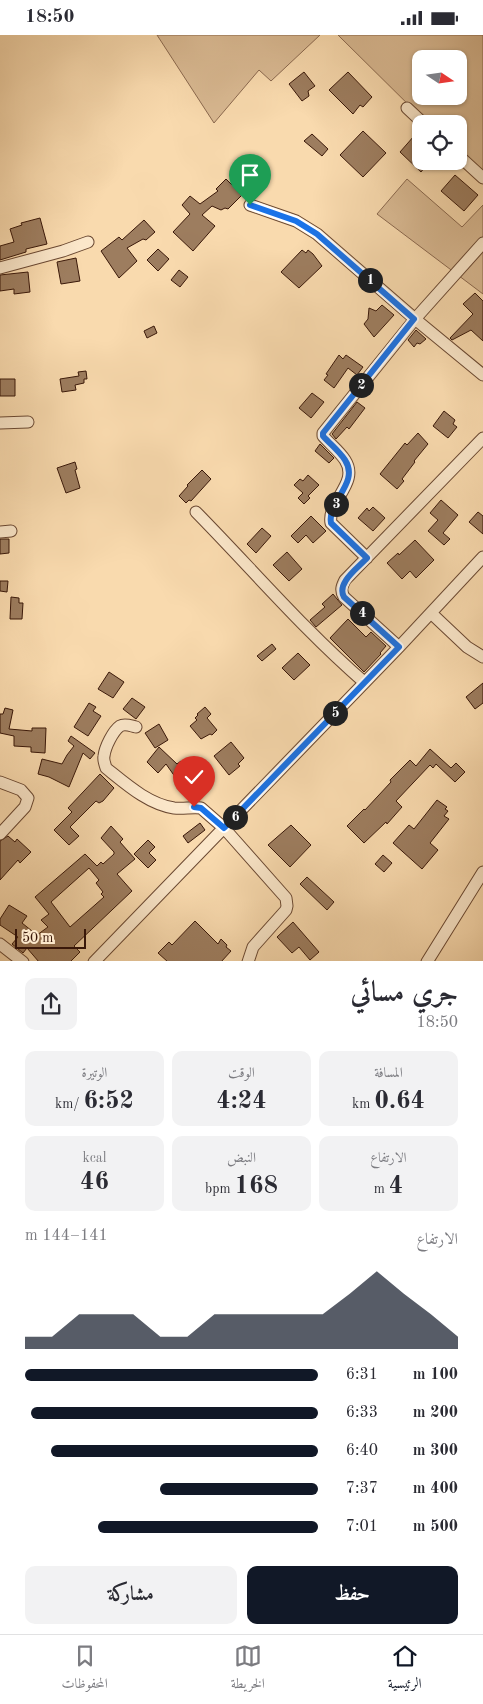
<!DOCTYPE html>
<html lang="ar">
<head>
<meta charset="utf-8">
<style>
  :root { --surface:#fff; --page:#f2f2f3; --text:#2b2b33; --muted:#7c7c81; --line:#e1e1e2; --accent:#111827 }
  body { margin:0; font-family:"Old Standard TT",Amiri,serif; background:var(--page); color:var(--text); direction:rtl; height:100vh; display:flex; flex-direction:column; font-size:19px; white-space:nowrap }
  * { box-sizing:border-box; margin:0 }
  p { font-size:16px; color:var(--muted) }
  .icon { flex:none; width:28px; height:28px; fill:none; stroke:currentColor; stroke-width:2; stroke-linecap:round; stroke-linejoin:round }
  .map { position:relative; height:926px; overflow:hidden; direction:ltr }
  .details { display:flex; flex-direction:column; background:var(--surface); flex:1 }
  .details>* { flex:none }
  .needle { width:32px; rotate:103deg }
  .fabs { position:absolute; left:412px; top:15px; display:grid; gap:10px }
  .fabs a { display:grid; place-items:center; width:55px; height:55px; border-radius:10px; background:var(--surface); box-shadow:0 1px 4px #0004; font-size:25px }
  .scale { position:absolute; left:15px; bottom:12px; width:71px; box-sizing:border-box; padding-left:5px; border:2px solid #3a1809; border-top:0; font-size:14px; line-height:18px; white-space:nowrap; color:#3a1809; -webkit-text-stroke:4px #fbe7ca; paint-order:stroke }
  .pin { position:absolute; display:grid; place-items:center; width:42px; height:42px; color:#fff; margin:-51px -21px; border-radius:50% 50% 50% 0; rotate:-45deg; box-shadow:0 0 5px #0007 }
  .pin .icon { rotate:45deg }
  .km { position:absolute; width:25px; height:25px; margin:-12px; border-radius:50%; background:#222; color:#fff; font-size:14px; line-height:25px; text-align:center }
  .round { display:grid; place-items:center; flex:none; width:52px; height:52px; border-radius:10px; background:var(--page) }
  .headline { display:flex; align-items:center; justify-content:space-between; height:85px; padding:0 25px }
  h1 { font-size:28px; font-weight:800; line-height:38px }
  .stats { display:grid; grid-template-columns:repeat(3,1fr); gap:8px; height:85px; padding:5px 25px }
  .stats div { display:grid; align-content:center; border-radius:10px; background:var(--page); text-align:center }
  .stats b { font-size:25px; font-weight:800 }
  .stats small { font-size:14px; font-weight:400 }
  .stats p { font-size:14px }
  .chart { height:140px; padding:10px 25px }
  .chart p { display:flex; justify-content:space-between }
  .chart svg { width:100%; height:90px; margin-top:5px; fill:var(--accent); opacity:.7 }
  .action { display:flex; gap:10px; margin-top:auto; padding:10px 25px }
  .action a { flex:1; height:58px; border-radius:10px; background:var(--accent); color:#fff; font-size:20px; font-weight:800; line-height:58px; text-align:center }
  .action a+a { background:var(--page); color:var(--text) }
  ul { padding:0 25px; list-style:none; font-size:16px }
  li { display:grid; grid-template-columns:80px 60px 1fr; align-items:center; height:38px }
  li i { height:12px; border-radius:6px; background:var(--accent) }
  .status { display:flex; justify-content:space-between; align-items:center; height:35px; padding:0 25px; background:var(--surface); direction:ltr }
  .status svg { height:14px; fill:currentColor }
  .menu { display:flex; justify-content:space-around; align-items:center; height:70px; border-top:1px solid var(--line); background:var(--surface); font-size:14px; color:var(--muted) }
  .menu a { display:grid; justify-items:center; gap:2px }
  .menu .on { color:var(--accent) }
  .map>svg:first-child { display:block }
  .green { fill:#d9b992; stroke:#8a684e; fill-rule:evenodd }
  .building { fill:#9d7d5f; stroke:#3a1809; fill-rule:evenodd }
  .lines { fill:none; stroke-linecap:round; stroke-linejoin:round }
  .minor-casing { stroke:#6a4832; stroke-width:13 }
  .minor { stroke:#fbe7ca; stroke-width:11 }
  .route-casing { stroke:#fff; stroke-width:10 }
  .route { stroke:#1a73e8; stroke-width:6 }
</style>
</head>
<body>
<div class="status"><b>18:50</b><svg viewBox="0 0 49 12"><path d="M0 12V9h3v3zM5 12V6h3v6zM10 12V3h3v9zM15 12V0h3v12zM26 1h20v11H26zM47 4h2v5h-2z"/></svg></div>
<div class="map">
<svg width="483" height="927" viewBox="0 0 483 927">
  <rect width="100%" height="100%" fill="#f9daae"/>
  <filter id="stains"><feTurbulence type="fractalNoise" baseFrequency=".004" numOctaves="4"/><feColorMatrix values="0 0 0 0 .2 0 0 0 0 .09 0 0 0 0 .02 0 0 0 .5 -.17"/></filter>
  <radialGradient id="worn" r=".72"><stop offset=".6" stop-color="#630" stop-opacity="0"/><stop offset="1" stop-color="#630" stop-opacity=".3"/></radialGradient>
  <!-- green -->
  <path class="green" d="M157,0H320L271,46L259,35L214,88Z
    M338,0H483V142L459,118V89H428ZM421,24H459V61H421Z
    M407,144L462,192L483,170V259L377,179Z"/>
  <!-- building -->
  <path class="building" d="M304,37L315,51L308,56L309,61L302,66L289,49Z
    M348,37L372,62L363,72L360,70L353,79L329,55Z
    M363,96L386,118L363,142L340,120Z
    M312,99L328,114L322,121L304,106Z
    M414,101L421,108V126H430L421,137L400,117Z
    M455,140L478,160L464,176L441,156Z
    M226,144L242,160L228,174L225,173L221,175L212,171L202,180L215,191L193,216L173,197L190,179L182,170L190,161L200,169L218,156L216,154Z
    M40,183L47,209L26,214V217L0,225V211L14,207L10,194L22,190L21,188Z
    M144,185L155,197L146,205L143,204L127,213L137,226L119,243L101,216L119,202L122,205Z
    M158,214L169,224L158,236L147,225Z
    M302,215L306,218L308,215L313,219L322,231L299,253L281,237Z
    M76,223L80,246L61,249L57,227Z
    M179,235L188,242L180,252L171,245Z
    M28,237L30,257L14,259V254L0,256V240Z
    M475,258L483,266V306L471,295L452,305L450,303L473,279L463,269Z
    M382,270L394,280L374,302L364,289L368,284L369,273L376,276Z
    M154,291L157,298L147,303L144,296Z
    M416,295L426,304L420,309L417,308L414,312L408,305Z
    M339,320L343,324L346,320L363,332L357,340L348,333L334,353L324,345L328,340L326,339Z
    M86,336L87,344H84V348L75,350L76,355L62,357L60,344L79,341L78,337Z
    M0,344H15V361H0Z
    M312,358L324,367L311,383L299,373Z
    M357,367L365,373L349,394L347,392L336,404L332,399Z
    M444,376L455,385L453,389L457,392L448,403L433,391Z
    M418,398L428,409L414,426L415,427L402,444L404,446L397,454L380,439L405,408L407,410Z
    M320,409L334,423L329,428L315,416Z
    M75,427L77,434L75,435L80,453L66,458L57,433Z
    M202,435L211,444L191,466L189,465L186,468L179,461L188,451L187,450Z
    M308,440L319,450L308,461L310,463L304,469L298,463L303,458L294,450L300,444L303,446Z
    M441,465L458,480L443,498L450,504L444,510L428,496L438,485L430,478Z
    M373,472L385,483L373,496L358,483L367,473L369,476Z
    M478,477L483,481V499L469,487Z
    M311,481L326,496L313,508L306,500L298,508L291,501Z
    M262,493L271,501L256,518L247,509Z
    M0,504H9V518L0,519Z
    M415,505L434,525L416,543L410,536L402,544L387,528L398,518L399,520Z
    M287,517L302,534L289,546L273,530Z
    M0,546H8L7,557L0,556Z
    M333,559L342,570L316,592L310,585L325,572L322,569Z
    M11,562L19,563V568H23L22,584H10Z
    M348,584L366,602L371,597L386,611L380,618L381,619L364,637L330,603Z
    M272,609L276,614L262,626L257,621Z
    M298,618L310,630L294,645L282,633Z
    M109,637L124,647L113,663L98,654Z
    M483,648V668L475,674L466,662Z
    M132,663L145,672L136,684L123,674Z
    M89,668L96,672L93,676L101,681L88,701L74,692Z
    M205,672L211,679L207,683L217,695L212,700L210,699L201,704L190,691L197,685L195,683L198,680L197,679Z
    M5,673L13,675L9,694L32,696V693H46L45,718L31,717V712L14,711V701L0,698V679H3Z
    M159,689L168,705L155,713L145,698Z
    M71,701L95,718L90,724L83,718L69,752L49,742L38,739L42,724L62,729L67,720L74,711L68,706Z
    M231,707L244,723L238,729L240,731L229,740L214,721Z
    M159,712L177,729L181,726L194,746L183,753L166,729L158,738L147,727Z
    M430,714L451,733L456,728L465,737L455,747L436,729L433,733L430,730L396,766L402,772L387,789L386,787L364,808L347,791L364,774L365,775L391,747L390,745L410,725L416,731Z
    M100,739L114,753L103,766L99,768L96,766L70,792L79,801L69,810L54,795L72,777L68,773Z
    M437,765L447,772L445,774L448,776L444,781L449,784L430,808L438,815L422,834L393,808L409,790L414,794Z
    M200,788L205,795L188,808L183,801Z
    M291,790L311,810L290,832L268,810Z
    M111,791L123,804L120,807L135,824L117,839L132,856L74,911L80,917L70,927H39L27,913L23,918L12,909L18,902L0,890V884L9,870L27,881L22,888L37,900L48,892L41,885L49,879L35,862L85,819L97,831L101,827L103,829L114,819V817L101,803ZM89,833L99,845L96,848L103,857L101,859L104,862L70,892L51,867Z
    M8,801L15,807L17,804L31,817L20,828L18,825L0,845V806Z
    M148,805L155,812L149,818L156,825L148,833L134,819Z
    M383,820L392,828L384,837L375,829Z
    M307,842L334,867L327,875L300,849Z
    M195,886L218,909L221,904L227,910L226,912L231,916L221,927H168L158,918L169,907L172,910Z
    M293,887L319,917L310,925L299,912L292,918L277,902Z"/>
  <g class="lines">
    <defs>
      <path id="minor" d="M407,73L424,89
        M459,121L483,143
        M250,170L296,186L317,199L415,284L323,398V401C330,409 339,416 345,425C360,448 327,466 331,488L367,523
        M483,208L415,284L483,340
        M0,233L63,216L88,207
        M0,388L28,387
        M196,477C252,534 304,595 364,647
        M0,497L11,496
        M431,578L467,612L483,622
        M399,612L344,562C340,555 342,551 345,545L483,403
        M136,692C131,691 125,688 120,691C113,696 105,712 104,721C103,725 105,729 106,733C126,749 148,769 174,773C183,774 192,772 201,773L224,793L286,863L287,871L286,875L253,912L248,927
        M0,747L21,755L28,763L25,772L0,799
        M0,909L23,927
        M94,927L399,612L483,522
        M427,927L483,837"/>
    </defs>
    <!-- minor casing -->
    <use href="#minor" class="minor-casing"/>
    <!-- minor -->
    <use href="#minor" class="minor"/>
  </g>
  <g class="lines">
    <defs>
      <path id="route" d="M194,772L201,773L224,793L399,612L344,562C336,548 358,533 367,523L331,488C327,466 360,448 345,425C339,416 330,409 323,401V398L414,284L317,199L296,186L250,170"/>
    </defs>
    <!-- route casing -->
    <use href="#route" class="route-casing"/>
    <!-- route -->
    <use href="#route" class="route"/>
  </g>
  <rect width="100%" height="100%" filter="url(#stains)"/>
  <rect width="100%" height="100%" fill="url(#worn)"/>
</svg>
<div class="fabs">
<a><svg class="needle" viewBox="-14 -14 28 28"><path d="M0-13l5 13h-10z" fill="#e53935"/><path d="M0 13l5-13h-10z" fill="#7c7c81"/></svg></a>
<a><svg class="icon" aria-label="locate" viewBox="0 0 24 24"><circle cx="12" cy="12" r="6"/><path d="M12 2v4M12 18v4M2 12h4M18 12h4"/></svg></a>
</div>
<div class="scale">50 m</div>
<div class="pin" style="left:250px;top:170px;background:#1e9e55"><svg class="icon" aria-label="arrive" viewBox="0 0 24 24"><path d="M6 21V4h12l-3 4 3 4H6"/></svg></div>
<div class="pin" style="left:194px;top:772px;background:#d93025"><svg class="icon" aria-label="check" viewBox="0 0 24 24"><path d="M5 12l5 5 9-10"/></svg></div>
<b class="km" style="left:370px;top:245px">1</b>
<b class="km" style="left:361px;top:350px">2</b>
<b class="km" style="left:336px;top:469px">3</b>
<b class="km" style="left:362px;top:578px">4</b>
<b class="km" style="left:335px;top:678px">5</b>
<b class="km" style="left:235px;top:782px">6</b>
</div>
<section class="details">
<div class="headline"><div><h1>جري مسائي</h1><p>18:50</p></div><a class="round"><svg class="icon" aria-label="share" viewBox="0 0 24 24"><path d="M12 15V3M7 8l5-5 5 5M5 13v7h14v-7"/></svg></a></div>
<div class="stats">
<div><p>المسافة</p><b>0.64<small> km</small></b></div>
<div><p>الوقت</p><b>4:24</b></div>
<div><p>الوتيرة</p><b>6:52<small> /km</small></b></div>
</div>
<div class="stats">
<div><p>الارتفاع</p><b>4<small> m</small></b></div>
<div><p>النبض</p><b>168<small> bpm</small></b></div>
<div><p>kcal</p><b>46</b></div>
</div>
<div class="chart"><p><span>الارتفاع</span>141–144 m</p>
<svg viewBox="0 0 160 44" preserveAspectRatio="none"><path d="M0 44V38L10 38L20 27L30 27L40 27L50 38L60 38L70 27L80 27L90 27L100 27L110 27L120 17L130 6L140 17L150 27L160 38V44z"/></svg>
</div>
<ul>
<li><b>100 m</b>6:31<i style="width:100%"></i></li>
<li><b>200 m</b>6:33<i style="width:98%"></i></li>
<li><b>300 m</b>6:40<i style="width:91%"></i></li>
<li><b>400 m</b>7:37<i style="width:54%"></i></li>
<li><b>500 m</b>7:01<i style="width:75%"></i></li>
</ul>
<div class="action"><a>حفظ</a><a>مشاركة</a></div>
</section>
<nav class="menu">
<a class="on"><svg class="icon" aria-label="home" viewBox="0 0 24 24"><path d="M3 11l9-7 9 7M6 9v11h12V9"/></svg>الرئيسية</a>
<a><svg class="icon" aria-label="map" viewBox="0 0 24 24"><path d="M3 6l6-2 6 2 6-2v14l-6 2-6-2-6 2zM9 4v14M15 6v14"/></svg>الخريطة</a>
<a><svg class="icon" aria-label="saved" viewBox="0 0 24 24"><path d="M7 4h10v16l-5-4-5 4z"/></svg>المحفوظات</a>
</nav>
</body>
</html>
